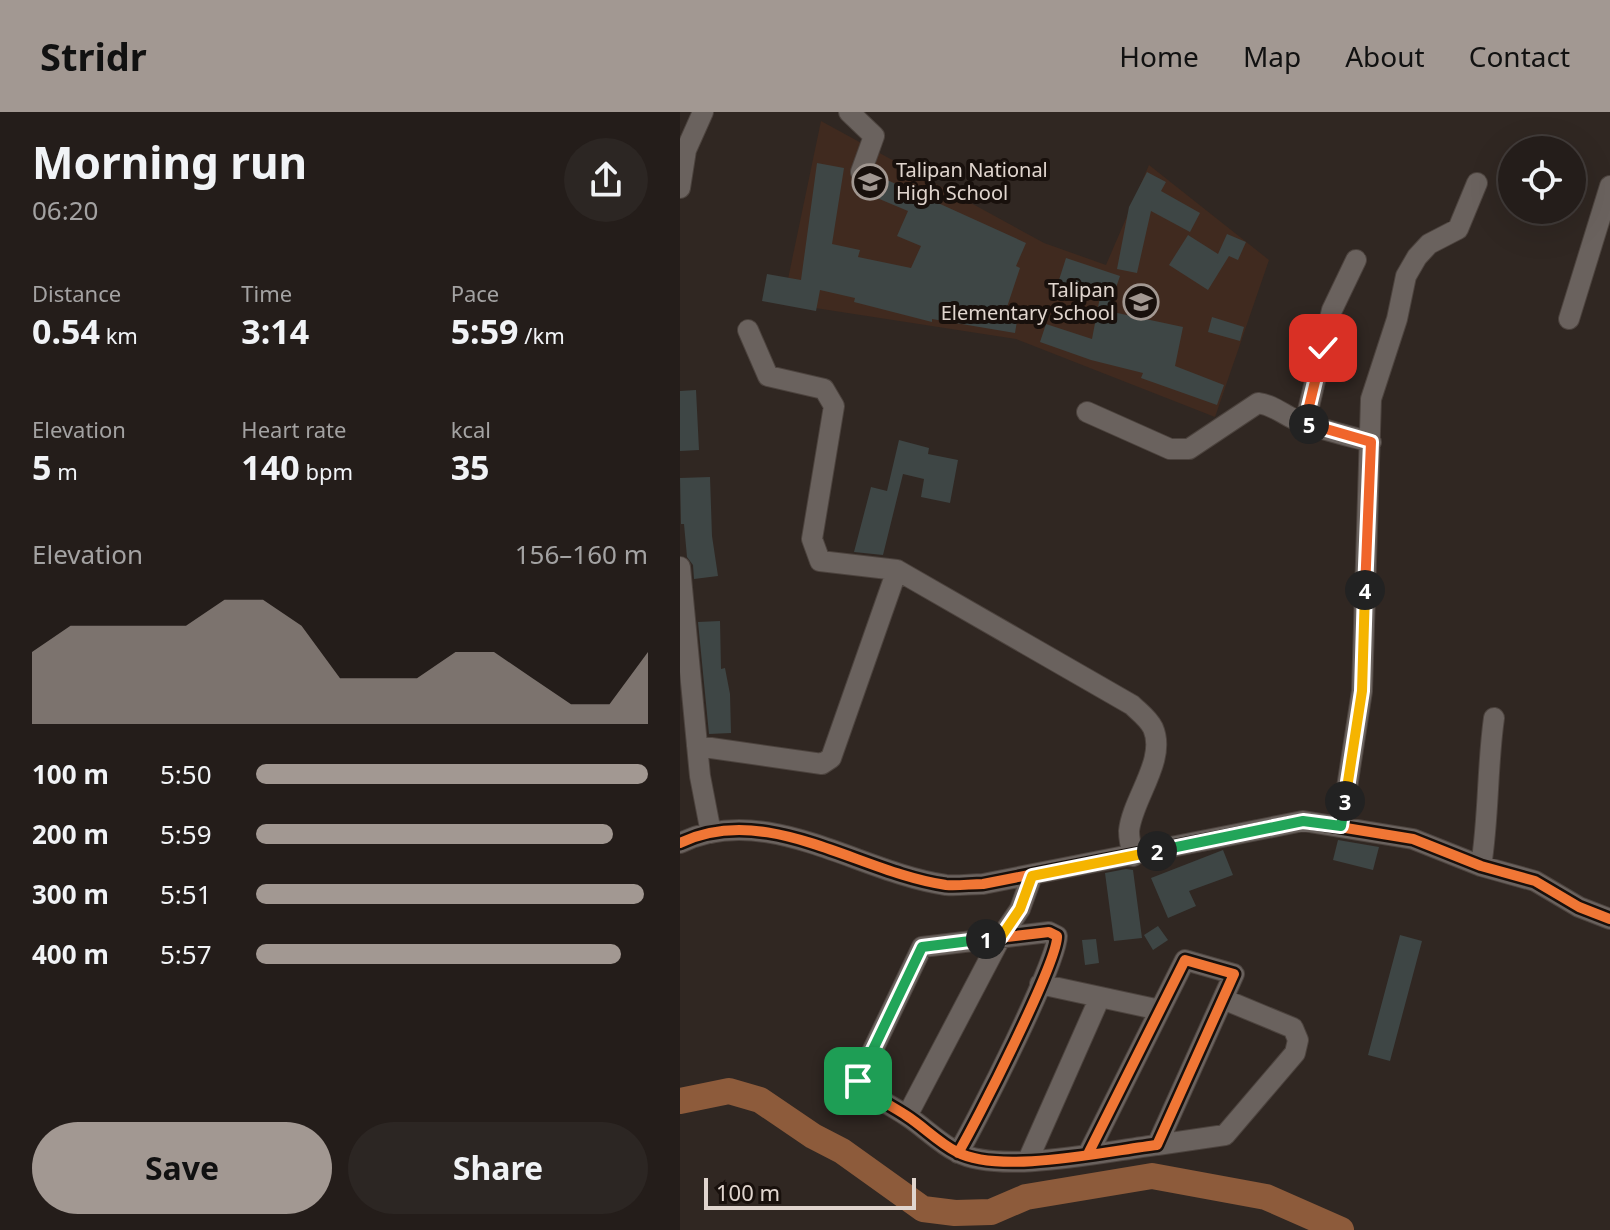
<!DOCTYPE html>
<html lang="en">
<head>
<meta charset="utf-8">
<style>
  :root { --surface:#241d1a; --page:#2c2623; --text:#f1f3f6; --muted:#a3a2a2; --line:#413b39; --accent:#a29892 }
  body { margin:0; font-family:"Noto Sans",sans-serif; background:var(--page); color:var(--text); height:100vh; display:flex; flex-direction:column; font-size:30px; white-space:nowrap }
  * { box-sizing:border-box; margin:0 }
  p { font-size:26px; color:var(--muted) }
  .icon { flex:none; width:44px; height:44px; fill:none; stroke:currentColor; stroke-width:2; stroke-linecap:round; stroke-linejoin:round }
  .map { position:relative; flex:1; overflow:hidden }
  .side { display:flex; flex-direction:column; background:var(--surface); width:680px }
  .side>* { flex:none }
  .controls { position:absolute; left:818px; top:24px; display:grid; gap:16px }
  .controls a { display:grid; place-items:center; width:88px; height:88px; border-radius:50%; background:var(--surface); box-shadow:0 8px 32px #0002,0 0 0 2px var(--line); font-size:40px }
  .scale { position:absolute; left:24px; bottom:20px; width:212px; box-sizing:border-box; padding-left:8px; border:4px solid #e0d5ce; border-top:0; font-size:22px; line-height:28px; white-space:nowrap; color:#e0d5ce; -webkit-text-stroke:6px #18100c; paint-order:stroke }
  .pin { position:absolute; display:grid; place-items:center; width:68px; height:68px; color:#fff; margin:-34px; border-radius:16px; box-shadow:0 4px 12px #0006 }
  .km { position:absolute; width:40px; height:40px; margin:-20px; border-radius:50%; background:#222; color:#fff; font-size:22px; line-height:40px; text-align:center }
  .round { display:grid; place-items:center; flex:none; width:84px; height:84px; border-radius:42px; background:var(--page) }
  .headline { display:flex; align-items:center; justify-content:space-between; height:136px; padding:0 32px }
  h1 { font-size:44px; font-weight:700; line-height:60px }
  .figures { display:grid; grid-template-columns:repeat(3,1fr); gap:12px; height:136px; padding:8px 32px }
  .figures div { display:grid; align-content:center }
  .figures b { font-size:34px; font-weight:700 }
  .figures small { font-size:22px; font-weight:400 }
  .figures p { font-size:22px }
  .chart { height:224px; padding:16px 32px }
  .chart p { display:flex; justify-content:space-between }
  .chart svg { width:100%; height:144px; margin-top:8px; fill:var(--accent); opacity:.7 }
  .cta { display:flex; gap:16px; margin-top:auto; padding:16px 32px }
  .cta a { flex:1; height:92px; border-radius:48px; background:var(--accent); color:#111; font-size:32px; font-weight:700; line-height:92px; text-align:center }
  .cta a+a { background:var(--page); color:var(--text) }
  ul { padding:0 32px; list-style:none; font-size:26px }
  li { display:grid; grid-template-columns:128px 96px 1fr; align-items:center; height:60px }
  li i { height:20px; border-radius:10px; background:var(--accent) }
  header { display:flex; align-items:center; gap:48px; box-sizing:border-box; height:112px; padding:0 40px; background:var(--accent); color:#111 }
  header strong { font-size:38px }
  nav { display:flex; gap:44px; margin-inline-start:auto; font-size:28px }
  main { display:flex; flex:1; min-height:0 }
  .map>svg:first-child { display:block }
  .built { fill:#402a1f }
  .lines { fill:none; stroke-linecap:round; stroke-linejoin:round }
  .river { stroke:#8d5b3b; stroke-width:26 }
  .building { fill:#3e4645 }
  .minor-casing { stroke:#4c433e; stroke-width:22 }
  .minor { stroke:#6a625e; stroke-width:20 }
  .cycleway-casing { stroke:#18100c; stroke-width:15 }
  .cycleway { stroke:#f07635; stroke-width:10 }
  .split-1-casing { stroke:#fff; stroke-width:16 }
  .split-2-casing { stroke:#fff; stroke-width:16 }
  .split-3-casing { stroke:#fff; stroke-width:16 }
  .split-4-casing { stroke:#fff; stroke-width:16 }
  .split-5-casing { stroke:#fff; stroke-width:16 }
  .split-6-casing { stroke:#fff; stroke-width:16 }
  .split-1 { stroke:#22a559; stroke-width:10 }
  .split-2 { stroke:#f5b400; stroke-width:10 }
  .split-3 { stroke:#22a559; stroke-width:10 }
  .split-4 { stroke:#f5b400; stroke-width:10 }
  .split-5 { stroke:#f0652b; stroke-width:10 }
  .split-6 { stroke:#f0652b; stroke-width:10 }
  .labels { text-anchor:middle; stroke-width:8; stroke-linejoin:round; paint-order:stroke }
  .poi-label { font-size:20px; fill:#e0d5ce; stroke:#18100c; text-anchor:start }
</style>
</head>
<body>
<header>
<strong>Stridr</strong>
<nav><a>Home</a><a>Map</a><a>About</a><a>Contact</a></nav>
</header>
<main>
<section class="side">
<div class="headline"><div><h1>Morning run</h1><p>06:20</p></div><a class="round"><svg class="icon" aria-label="share" viewBox="0 0 24 24"><path d="M12 15V3M7 8l5-5 5 5M5 13v7h14v-7"/></svg></a></div>
<div class="figures">
<div><p>Distance</p><b>0.54<small> km</small></b></div>
<div><p>Time</p><b>3:14</b></div>
<div><p>Pace</p><b>5:59<small> /km</small></b></div>
</div>
<div class="figures">
<div><p>Elevation</p><b>5<small> m</small></b></div>
<div><p>Heart rate</p><b>140<small> bpm</small></b></div>
<div><p>kcal</p><b>35</b></div>
</div>
<div class="chart"><p><span>Elevation</span>156–160 m</p>
<svg viewBox="0 0 160 44" preserveAspectRatio="none"><path d="M0 44V22L10 14L20 14L30 14L40 14L50 6L60 6L70 14L80 30L90 30L100 30L110 22L120 22L130 30L140 38L150 38L160 22V44z"/></svg>
</div>
<ul>
<li><b>100 m</b>5:50<i style="width:100%"></i></li>
<li><b>200 m</b>5:59<i style="width:91%"></i></li>
<li><b>300 m</b>5:51<i style="width:99%"></i></li>
<li><b>400 m</b>5:57<i style="width:93%"></i></li>
</ul>
<div class="cta"><a>Save</a><a>Share</a></div>
</section>
<div class="map">
<svg width="930" height="1118" viewBox="0 0 930 1118">
  <rect width="100%" height="100%" fill="#302722"/>
  <!-- built -->
  <path class="built" d="M141,9L364,131L426,153L469,53L589,148L535,305L336,227L103,191Z"/>
  <g class="lines">
    <!-- river -->
    <path class="river" d="M0,989L49,979L80,988L133,1024L162,1039L243,1097L275,1101L311,1100L346,1085L472,1064L586,1085L661,1118"/>
  </g>
  <!-- building -->
  <path class="building" d="M137,51L164,56L152,132L180,138L178,145L231,156L241,134L217,124L228,99L197,86L205,67L346,131L336,154L340,156L327,195L339,197L335,221L252,207V210L174,190L175,186L140,178L136,199L82,189L87,162L121,168Z
    M467,60L486,70L481,79L520,101L510,120L471,99L457,161L437,157L449,95Z
    M547,122L566,130L558,148L549,144L528,178L489,153L508,123L538,142Z
    M386,146L440,164L428,199L503,215L495,254L544,273L537,293L461,266L463,261L411,248L360,230L366,212L412,227L420,185L378,171Z
    M532,205L564,215L560,229L528,220Z
    M16,278L19,338L0,339V279Z
    M219,328L249,336L248,342L278,348L270,391L241,385L244,367L223,362L203,443L174,440L191,375L207,379Z
    M30,365L32,424L38,464L14,467L13,453L7,445L4,412H1L0,366Z
    M40,509L41,557L45,556L50,582L51,621L29,622L18,510Z
    M658,728L699,735L693,758L653,748Z
    M543,738L553,763L509,779L516,794L488,806L471,766Z
    M446,757L453,758L462,826L434,829L425,761Z
    M478,814L488,828L473,838L464,823Z
    M720,823L742,829L710,949L688,943Z
    M416,827L419,851L405,853L402,828Z"/>
  <g class="lines">
    <defs>
      <path id="minor" d="M169,0L194,24L181,60
        M0,76L6,38L23,0
        M889,207L930,74
        M68,218L88,264L144,277L154,294L132,427L140,449L217,458
        M407,300L490,337H509L578,291C593,293 601,301 614,307C638,317 665,323 691,330
        M625,311L652,198L676,148
        M0,455L20,664L31,721
        M17,634L142,652L151,646L217,458L452,593C459,600 468,606 473,616C487,648 452,687 449,719C449,727 451,736 453,744
        M661,714L682,579L691,287L717,207L726,164L737,145L749,132L778,117L797,71
        M0,731C87,689 180,761 266,773C278,774 291,772 303,772L623,709L733,727L801,754L855,769L899,795L930,807
        M801,754C809,705 807,655 814,606
        M360,872L480,898
        M227,1004L321,825L340,797L352,764
        M477,1033L545,1023L615,941L618,928L613,916L543,887
        M278,1041C295,1013 379,847 377,824L369,820L242,835L178,969C193,986 209,992 227,1004C244,1015 259,1031 277,1040C320,1063 427,1039 477,1033L554,862L505,848L408,1042
        M348,1048L420,885"/>
    </defs>
    <!-- minor casing -->
    <use href="#minor" class="minor-casing"/>
    <!-- minor -->
    <use href="#minor" class="minor"/>
    <defs>
      <path id="cycleway" d="M0,731C87,689 180,761 266,773C278,774 291,772 303,772L623,709L733,727L801,754L855,769L899,795L930,807
        M278,1041C295,1013 379,847 377,824L369,820L242,835L178,969C193,986 209,992 227,1004C244,1015 259,1031 277,1040C320,1063 427,1039 477,1033L554,862L505,848L408,1042"/>
    </defs>
    <!-- cycleway casing -->
    <use href="#cycleway" class="cycleway-casing"/>
    <!-- cycleway -->
    <use href="#cycleway" class="cycleway"/>
  </g>
  <g class="lines">
    <defs>
      <path id="split-1" d="M178,969L242,835L306,827"/>
      <path id="split-2" d="M306,827L321,825L340,797L352,764L477,739"/>
      <path id="split-3" d="M477,739L623,709L661,714L665,689"/>
      <path id="split-4" d="M665,689L682,579L685,478"/>
      <path id="split-5" d="M629,312L691,330L685,478"/>
      <path id="split-6" d="M629,312L625,311L643,236"/>
    </defs>
    <!-- split-1 casing -->
    <use href="#split-1" class="split-1-casing"/>
    <!-- split-2 casing -->
    <use href="#split-2" class="split-2-casing"/>
    <!-- split-3 casing -->
    <use href="#split-3" class="split-3-casing"/>
    <!-- split-4 casing -->
    <use href="#split-4" class="split-4-casing"/>
    <!-- split-5 casing -->
    <use href="#split-5" class="split-5-casing"/>
    <!-- split-6 casing -->
    <use href="#split-6" class="split-6-casing"/>
    <!-- split-1 -->
    <use href="#split-1" class="split-1"/>
    <!-- split-2 -->
    <use href="#split-2" class="split-2"/>
    <!-- split-3 -->
    <use href="#split-3" class="split-3"/>
    <!-- split-4 -->
    <use href="#split-4" class="split-4"/>
    <!-- split-5 -->
    <use href="#split-5" class="split-5"/>
    <!-- split-6 -->
    <use href="#split-6" class="split-6"/>
  </g>
  <!-- icons -->
  <defs>
    <symbol id="school-ring" viewBox="-11 -11 22 22"><circle r="9.5" fill="#18100c" stroke="#a29892" stroke-width="1.5"/><path d="M0-5L7-2L0 1L-7-2ZM-4 1L0 2.5L4 1V4Q0 6-4 4Z" fill="#a29892"/></symbol>
  </defs>
  <g fill-rule="evenodd">
    <use href="#school-ring" x="170" y="50" width="40" height="40"/>
    <use href="#school-ring" x="441" y="170" width="40" height="40"/>
  </g>
  <g class="labels">
    <!-- poi labels -->
    <g class="poi-label">
      <text x="216" y="65">Talipan National<tspan x="216" dy="23">High School</tspan></text>
      <text x="435" y="185" text-anchor="end">Talipan<tspan x="435" dy="23">Elementary School</tspan></text>
    </g>
  </g>
</svg>
<div class="controls">
<a><svg class="icon" aria-label="locate" viewBox="0 0 24 24"><circle cx="12" cy="12" r="6"/><path d="M12 2v4M12 18v4M2 12h4M18 12h4"/></svg></a>
</div>
<div class="scale">100 m</div>
<div class="pin" style="left:178px;top:969px;background:#1e9e55"><svg class="icon" aria-label="arrive" viewBox="0 0 24 24"><path d="M6 21V4h12l-3 4 3 4H6"/></svg></div>
<div class="pin" style="left:643px;top:236px;background:#d93025"><svg class="icon" aria-label="check" viewBox="0 0 24 24"><path d="M5 12l5 5 9-10"/></svg></div>
<b class="km" style="left:306px;top:827px">1</b>
<b class="km" style="left:477px;top:739px">2</b>
<b class="km" style="left:665px;top:689px">3</b>
<b class="km" style="left:685px;top:478px">4</b>
<b class="km" style="left:629px;top:312px">5</b>
</div>
</main>
</body>
</html>
